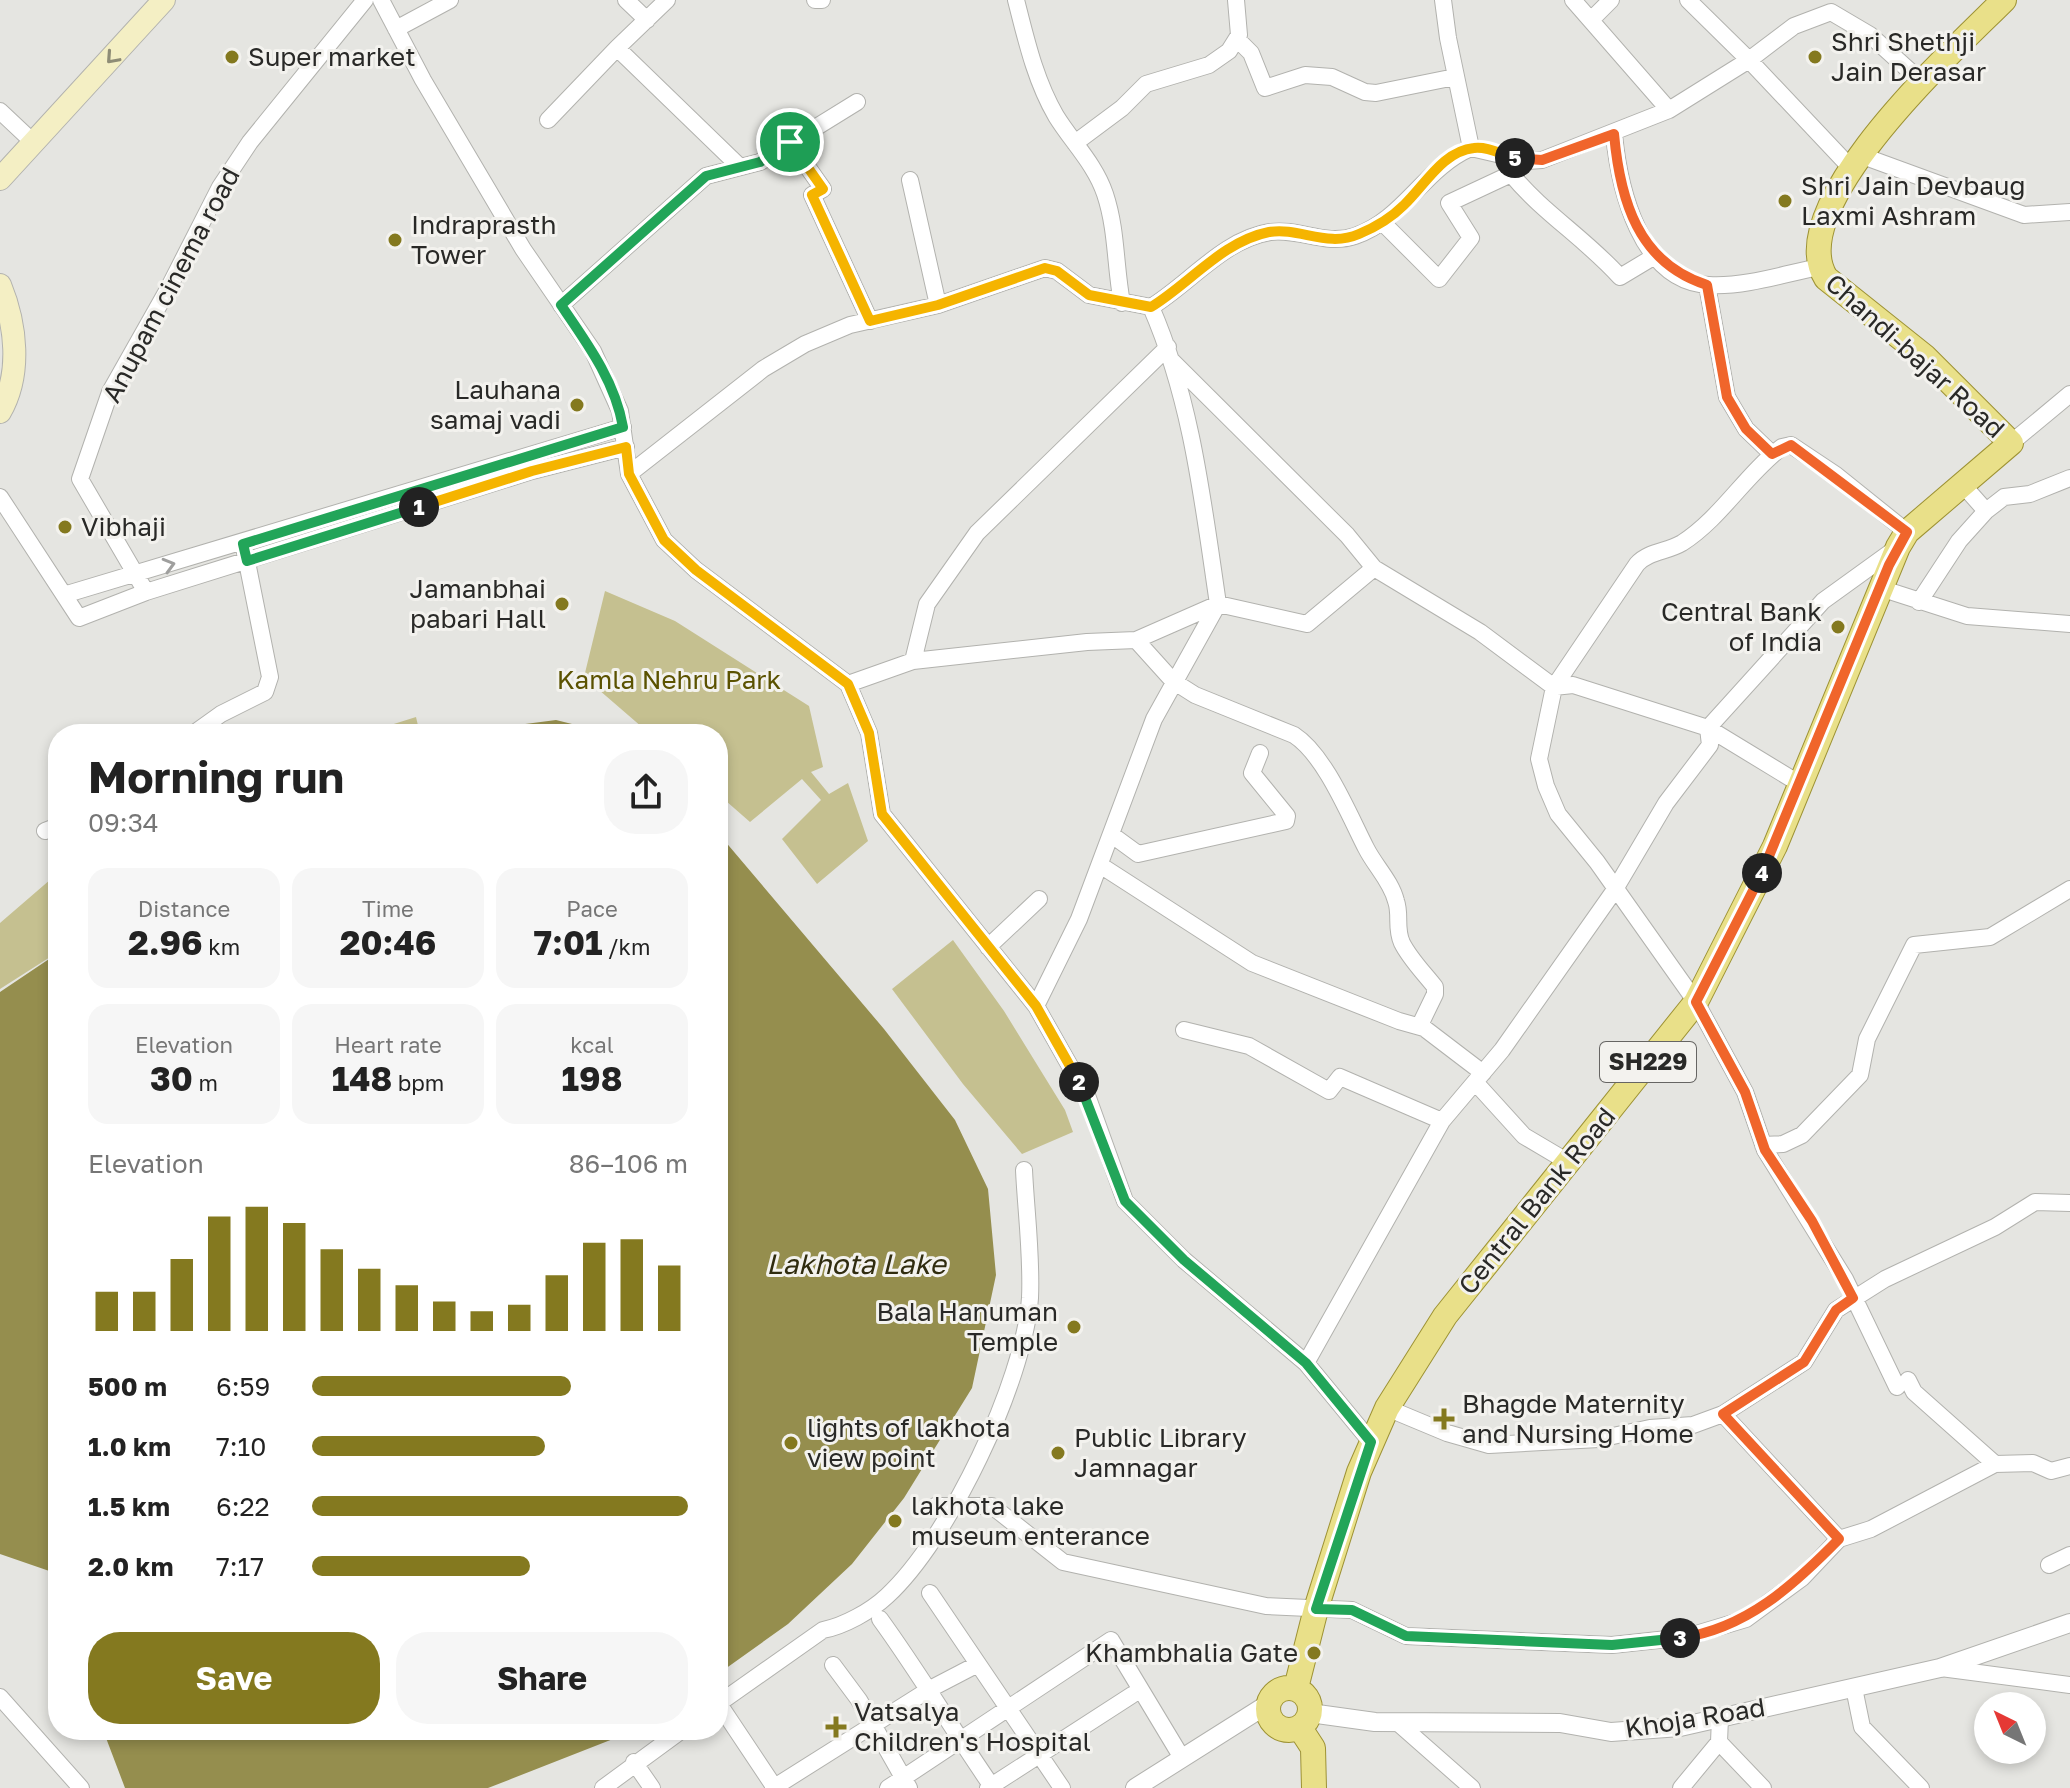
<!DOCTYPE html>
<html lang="en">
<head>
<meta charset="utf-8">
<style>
  :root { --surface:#fff; --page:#f6f6f6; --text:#222; --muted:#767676; --accent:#84791f }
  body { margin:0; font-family:"Golos Text",sans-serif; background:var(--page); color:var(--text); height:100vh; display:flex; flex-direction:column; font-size:30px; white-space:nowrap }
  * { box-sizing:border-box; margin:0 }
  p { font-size:26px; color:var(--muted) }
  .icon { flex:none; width:44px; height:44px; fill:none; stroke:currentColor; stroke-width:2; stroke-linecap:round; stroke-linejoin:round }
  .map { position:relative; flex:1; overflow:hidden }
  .drawer { position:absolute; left:48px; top:724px; width:680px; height:1016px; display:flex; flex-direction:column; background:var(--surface); border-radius:32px; box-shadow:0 4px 12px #0003 }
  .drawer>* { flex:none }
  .needle { width:52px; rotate:317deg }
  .controls { position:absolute; left:1974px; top:1692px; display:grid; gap:16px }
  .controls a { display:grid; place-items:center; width:72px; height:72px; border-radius:50%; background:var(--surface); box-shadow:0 4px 12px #0003; font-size:40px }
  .pin { position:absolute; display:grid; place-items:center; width:68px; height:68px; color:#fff; margin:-34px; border:4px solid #fff; border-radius:50%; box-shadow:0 2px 8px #0007 }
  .km { position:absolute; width:40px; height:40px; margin:-20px; border-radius:50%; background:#222; color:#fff; font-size:22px; line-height:40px; text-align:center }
  .round { display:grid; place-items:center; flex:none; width:84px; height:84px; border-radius:32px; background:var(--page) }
  .head { display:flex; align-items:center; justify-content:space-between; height:136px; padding:0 40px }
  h1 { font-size:44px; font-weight:700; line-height:60px }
  .figures { display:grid; grid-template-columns:repeat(3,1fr); gap:12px; height:136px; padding:8px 40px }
  .figures div { display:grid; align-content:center; border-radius:20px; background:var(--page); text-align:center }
  .figures b { font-size:34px; font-weight:700 }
  .figures small { font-size:22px; font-weight:400 }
  .figures p { font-size:22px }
  .chart { height:224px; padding:16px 40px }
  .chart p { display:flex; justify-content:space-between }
  .chart svg { width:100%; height:144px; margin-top:8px; stroke:var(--accent); stroke-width:6 }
  .button { display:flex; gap:16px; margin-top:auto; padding:16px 40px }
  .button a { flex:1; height:92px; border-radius:32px; background:var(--accent); color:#fff; font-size:32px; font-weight:700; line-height:92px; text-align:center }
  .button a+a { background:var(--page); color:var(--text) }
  ul { padding:0 40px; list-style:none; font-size:26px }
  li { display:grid; grid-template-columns:128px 96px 1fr; align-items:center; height:60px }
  li i { height:20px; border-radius:10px; background:var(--accent) }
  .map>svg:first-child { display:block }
  .green { fill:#c5c090 }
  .water { fill:#958e4e }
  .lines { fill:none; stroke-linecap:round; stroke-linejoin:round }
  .minor-casing { stroke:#b2b2ae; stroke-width:18 }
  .tertiary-casing { stroke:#b2b2ae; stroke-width:20 }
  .secondary-casing { stroke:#b2b2ae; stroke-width:24 }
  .primary-casing { stroke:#9d9234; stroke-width:26 }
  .minor { stroke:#fff; stroke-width:16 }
  .tertiary { stroke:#fff; stroke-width:18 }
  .secondary { stroke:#f4efc4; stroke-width:22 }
  .primary { stroke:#e9e089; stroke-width:24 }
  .oneway { stroke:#8e8c76 }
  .oneway2 { stroke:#9f9f9e }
  .split-1-casing { stroke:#fff; stroke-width:16 }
  .split-2-casing { stroke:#fff; stroke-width:16 }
  .split-3-casing { stroke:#fff; stroke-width:16 }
  .split-4-casing { stroke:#fff; stroke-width:16 }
  .split-5-casing { stroke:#fff; stroke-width:16 }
  .split-6-casing { stroke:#fff; stroke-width:16 }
  .split-1 { stroke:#22a559; stroke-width:10 }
  .split-2 { stroke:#f5b400; stroke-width:10 }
  .split-3 { stroke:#22a559; stroke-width:10 }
  .split-4 { stroke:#f0652b; stroke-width:10 }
  .split-5 { stroke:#f0652b; stroke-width:10 }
  .split-6 { stroke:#f5b400; stroke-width:10 }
  .poi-dot { fill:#84791f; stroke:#f3f2ee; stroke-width:3 }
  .labels { text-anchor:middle; stroke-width:6; stroke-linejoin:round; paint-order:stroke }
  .shield { fill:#f3f2ee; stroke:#666563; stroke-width:2 }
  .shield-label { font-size:24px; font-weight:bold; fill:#292927 }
  .poi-label { font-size:26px; fill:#292927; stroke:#f3f2ee; text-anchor:start }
  .street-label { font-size:26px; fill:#292927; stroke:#f3f2ee }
  .park-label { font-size:26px; fill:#5b5200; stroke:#f3f2ee }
  .water-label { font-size:28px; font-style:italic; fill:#302c0f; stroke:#f3f2ee }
</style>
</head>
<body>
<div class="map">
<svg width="2070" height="1788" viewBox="0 0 2070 1788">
  <rect width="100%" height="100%" fill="#e5e5e1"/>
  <!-- green -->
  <path class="green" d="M605,591L675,621L809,706L823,767L811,772L829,794L848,783L868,841L817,884L782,839L821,800L802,779L750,822L718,794V734H650L584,677Z
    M416,717L420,734H362Z
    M58,873V952L0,989V923Z
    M953,940L1004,1011L1065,1110L1073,1132L1022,1154L963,1084L892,989Z"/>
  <!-- water -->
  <path class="water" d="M556,720L612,734H447Z
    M718,833L884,1029L955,1120L988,1189L996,1275L972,1388L904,1498L852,1564L788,1624L718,1674Z
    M58,953V1574L0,1554V992Z
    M103,1730H636L488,1788H125Z"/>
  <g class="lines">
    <defs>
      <path id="minor" d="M381,0L423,80L523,249L593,351L620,411L629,474L664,540L696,570L848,684L869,733L882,814L1036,1006L1088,1098L1125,1201L1184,1260L1306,1363L1371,1442
        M626,0L647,20
        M667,0L617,48L740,167
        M815,0H822
        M1016,0C1026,39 1035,80 1056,116C1072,142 1095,164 1105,194C1117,230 1115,266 1122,303
        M1443,0L1448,38L1471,148
        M1573,0L1669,110
        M1688,0L1749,60L1794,26L1831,12L1870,35L1923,83
        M1591,20L1611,0
        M396,29L450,0
        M1238,40L1251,53L1265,88L1305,75L1332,77L1365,92L1376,93L1455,77
        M0,111L34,143
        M548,120L617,48
        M1614,134C1619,187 1640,282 1709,285C1745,287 1784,274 1819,267
        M790,142L823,189L812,195L870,321
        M1075,143L1122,108L1146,84L1209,65L1229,51L1239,35L1236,0
        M1860,155L2024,215L2070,212
        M910,180L938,305
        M1383,223L1439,279L1471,238L1449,203L1511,174C1543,213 1586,239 1620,277L1655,256
        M1707,285L1727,397L1746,429L1772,454
        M561,305L706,176L760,162L857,102
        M1172,361L1347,535L1374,568L1480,632L1554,687L1573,685L1708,728L1823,601L1895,549
        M2011,443L2070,394
        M629,474L763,369L805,344L850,325L938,305L1045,268L1057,271L1089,295L1151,307C1189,284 1224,239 1270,232C1300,228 1325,246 1355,236C1404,219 1424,168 1471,148L1527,161L1542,160L1669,110L1749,60L1851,168
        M1963,485L1986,511
        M0,497L79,618L146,592L532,471L626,447
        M1880,588L1967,616L2070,624
        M146,592L80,479L110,392L167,291L220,187L250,142L365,0
        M67,594L623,427
        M1919,602L1959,541L1986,511L2004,497L2030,494L2070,478
        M1136,640L1173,681L1195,695L1294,735C1325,755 1349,815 1366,848C1375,866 1391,881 1396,901C1401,915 1395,928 1402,943C1410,959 1424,973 1435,987V994L1420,1025
        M913,661L927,604L977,533L1168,347
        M848,684L913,661L1087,642L1136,640L1218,604C1203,503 1192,401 1151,307
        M1708,728L1800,784
        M193,734L221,714L265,692L270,677L245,552
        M45,831L58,826
        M1112,835L1138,854L1286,821L1287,816L1252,773L1260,753
        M1100,865L1252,963L1399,1021L1424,1028L1483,1073
        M988,947L1039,899
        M1036,1006L1079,919L1154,719L1218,604L1307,624L1374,568
        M1184,1030L1249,1046L1329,1091L1340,1077L1442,1121
        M1475,1082L1524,1136L1568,1162
        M1763,1145L1783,1144L1802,1135L1860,1075L1867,1039L1914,945L1990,937L2070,889
        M1306,1363L1442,1121L1502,1050L1614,891L1666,803L1710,745L1708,728
        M1908,1380L1914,1392L1995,1464
        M1897,1387L1845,1279L1765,1150L1745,1092L1696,1002L1597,862L1558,814L1546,786L1539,759L1554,687L1637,564C1649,551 1667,552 1682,543C1721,518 1745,475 1782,447L1791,445L1836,475L1907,532
        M1387,1408L1447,1433L1489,1445L1599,1439L1650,1428L1693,1425L1723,1414L1804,1362L1836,1310L1885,1279L1995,1227L2035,1202L2070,1203
        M1723,1414L1839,1539
        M935,1506H992L1063,1562L1266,1606L1352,1610L1406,1636L1612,1645L1686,1637L1746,1619L1802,1578L1839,1539L1871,1529L1995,1464L2033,1463L2051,1471L2070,1466
        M2049,1565L2070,1555
        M930,1593L1062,1788
        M880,1619C920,1674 954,1732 993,1788
        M833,1665L859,1700L909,1788
        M1941,1668L2070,1685
        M1854,1688L1862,1727L1921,1788
        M0,1697L81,1788
        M718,1704L823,1630C844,1626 871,1611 887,1596C949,1539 1024,1382 1030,1298C1032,1256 1026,1212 1024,1170
        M719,1704L775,1788
        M1397,1722L1472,1788
        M1719,1742L1763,1788
        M634,1762L652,1788
        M603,1788L682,1730
        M773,1788L930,1689L978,1664
        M888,1788L1111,1640L1182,1758
        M988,1788L1132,1695
        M1681,1788L1719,1742L1720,1718"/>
      <path id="tertiary" d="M1310,1713L1375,1722L1560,1723L1611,1732L1680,1727L1940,1668L2070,1623
        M1135,1788L1268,1704"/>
      <path id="secondary" d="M0,179L164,0
        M0,285C16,324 22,374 0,412"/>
      <path id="primary" d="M1268 1709a21 21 0 1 1 42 0a21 21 0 1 1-42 0Z
        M1296,1688L1316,1609L1359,1472L1387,1408L1445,1316L1696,1002L1775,846L1898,547L1907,532L2011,443L1925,357L1826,278C1781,206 1955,49 2004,0
        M1300,1728L1313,1748L1314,1788"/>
    </defs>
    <!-- minor casing -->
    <use href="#minor" class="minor-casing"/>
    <!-- tertiary casing -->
    <use href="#tertiary" class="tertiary-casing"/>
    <!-- secondary casing -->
    <use href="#secondary" class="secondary-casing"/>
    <!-- primary casing -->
    <use href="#primary" class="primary-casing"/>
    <!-- minor -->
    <use href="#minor" class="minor"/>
    <!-- tertiary -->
    <use href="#tertiary" class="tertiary"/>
    <!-- secondary -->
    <use href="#secondary" class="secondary"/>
    <!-- primary -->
    <use href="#primary" class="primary"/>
  </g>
  <!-- one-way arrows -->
  <defs><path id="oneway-chevron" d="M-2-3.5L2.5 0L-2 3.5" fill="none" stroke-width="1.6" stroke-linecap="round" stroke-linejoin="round" transform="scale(2)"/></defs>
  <use class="oneway" href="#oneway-chevron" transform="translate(112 58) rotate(132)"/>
  <use class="oneway2" href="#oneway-chevron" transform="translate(169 565) rotate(-16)"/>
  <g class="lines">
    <defs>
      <path id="split-1" d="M419,507L247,561L243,544L623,427C615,381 587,343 561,305L706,176L760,162L790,142"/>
      <path id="split-2" d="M419,507L532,471L626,447L629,474L664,540L696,570L848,684L869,733L882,814L1036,1006L1079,1082"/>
      <path id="split-3" d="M1079,1082L1125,1201L1184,1260L1306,1363L1371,1442L1316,1609L1352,1610L1406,1636L1612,1645L1680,1638"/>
      <path id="split-4" d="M1680,1638C1746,1629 1794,1585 1839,1539L1723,1414L1804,1362L1836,1310L1853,1298L1812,1221L1765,1150L1745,1092L1696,1002L1762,873"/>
      <path id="split-5" d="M1515,158L1542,160L1614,134C1620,200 1638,263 1707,285L1727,397L1746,429L1772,454L1791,445L1907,532L1889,565L1762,873"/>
      <path id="split-6" d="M790,142L823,189L812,195L870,321L938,305L1045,268L1057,271L1089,295L1151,307C1189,284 1223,241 1269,232C1300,227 1327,248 1359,234C1376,227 1391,218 1404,205C1425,185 1443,151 1474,148C1488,146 1502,155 1515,158"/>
    </defs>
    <!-- split-1 casing -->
    <use href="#split-1" class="split-1-casing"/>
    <!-- split-2 casing -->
    <use href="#split-2" class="split-2-casing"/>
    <!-- split-3 casing -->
    <use href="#split-3" class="split-3-casing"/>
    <!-- split-4 casing -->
    <use href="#split-4" class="split-4-casing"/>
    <!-- split-5 casing -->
    <use href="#split-5" class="split-5-casing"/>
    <!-- split-6 casing -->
    <use href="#split-6" class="split-6-casing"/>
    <!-- split-1 -->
    <use href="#split-1" class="split-1"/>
    <!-- split-2 -->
    <use href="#split-2" class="split-2"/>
    <!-- split-3 -->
    <use href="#split-3" class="split-3"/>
    <!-- split-4 -->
    <use href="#split-4" class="split-4"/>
    <!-- split-5 -->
    <use href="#split-5" class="split-5"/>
    <!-- split-6 -->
    <use href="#split-6" class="split-6"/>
  </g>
  <!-- markers -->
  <g class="poi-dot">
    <circle cx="232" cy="57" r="8"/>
    <circle cx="1815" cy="57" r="8"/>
    <circle cx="1785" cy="201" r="8"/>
    <circle cx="395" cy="240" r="8"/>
    <circle cx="577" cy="405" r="8"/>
    <circle cx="65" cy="527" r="8"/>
    <circle cx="562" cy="604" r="8"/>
    <circle cx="1838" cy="627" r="8"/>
    <circle cx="1074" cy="1327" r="8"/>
    <path d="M1440 1407h8v8h8v8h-8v8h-8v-8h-8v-8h8z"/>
    <circle cx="791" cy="1443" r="8"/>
    <circle cx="1058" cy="1453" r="8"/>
    <circle cx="895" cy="1521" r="8"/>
    <circle cx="1314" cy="1653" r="8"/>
    <path d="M832 1715h8v8h8v8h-8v8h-8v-8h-8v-8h8z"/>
  </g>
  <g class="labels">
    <!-- shield labels -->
    <rect class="shield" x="1600" y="1042" width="96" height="40" rx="6"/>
    <g class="shield-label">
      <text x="1648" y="1070">SH229</text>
    </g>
    <!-- poi labels -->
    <g class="poi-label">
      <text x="1831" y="51">Shri Shethji<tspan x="1831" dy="30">Jain Derasar</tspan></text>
      <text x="248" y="66">Super market</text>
      <text x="1801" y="195">Shri Jain Devbaug<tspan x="1801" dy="30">Laxmi Ashram</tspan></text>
      <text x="411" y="234">Indraprasth<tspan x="411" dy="30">Tower</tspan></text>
      <text x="561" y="399" text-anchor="end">Lauhana<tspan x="561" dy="30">samaj vadi</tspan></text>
      <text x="81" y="536">Vibhaji</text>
      <text x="546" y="598" text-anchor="end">Jamanbhai<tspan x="546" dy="30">pabari Hall</tspan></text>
      <text x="1822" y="621" text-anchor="end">Central Bank<tspan x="1822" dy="30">of India</tspan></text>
      <text x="1058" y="1321" text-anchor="end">Bala Hanuman<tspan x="1058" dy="30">Temple</tspan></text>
      <text x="1462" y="1413">Bhagde Maternity<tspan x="1462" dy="30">and Nursing Home</tspan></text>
      <text x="807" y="1437">lights of lakhota<tspan x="807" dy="30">view point</tspan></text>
      <text x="1074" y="1447">Public Library<tspan x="1074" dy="30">Jamnagar</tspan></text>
      <text x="911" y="1515">lakhota lake<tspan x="911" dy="30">museum enterance</tspan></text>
      <text x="1298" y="1662" text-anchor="end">Khambhalia Gate</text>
      <text x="854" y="1721">Vatsalya<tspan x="854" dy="30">Children's Hospital</tspan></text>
    </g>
    <!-- street labels -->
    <g class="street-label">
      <text transform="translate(171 285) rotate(-62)" y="9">Anupam cinema road</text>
      <text transform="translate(1915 356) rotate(42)" y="9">Chandi-bajar Road</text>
      <text transform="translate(1537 1201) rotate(-51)" y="9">Central Bank Road</text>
      <text transform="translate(1695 1718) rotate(-9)" y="9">Khoja Road</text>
    </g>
    <!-- park labels -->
    <g class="park-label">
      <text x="669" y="689">Kamla Nehru Park</text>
    </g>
    <!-- water labels -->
    <g class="water-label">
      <text x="856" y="1274">Lakhota Lake</text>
    </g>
  </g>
</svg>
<div class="controls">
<a><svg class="needle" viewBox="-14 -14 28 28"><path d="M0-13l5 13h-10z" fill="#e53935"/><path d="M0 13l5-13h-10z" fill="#767676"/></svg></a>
</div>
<div class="pin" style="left:790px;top:142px;background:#1e9e55"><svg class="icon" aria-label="arrive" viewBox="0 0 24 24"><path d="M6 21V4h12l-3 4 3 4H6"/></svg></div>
<b class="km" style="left:419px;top:507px">1</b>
<b class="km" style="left:1079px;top:1082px">2</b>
<b class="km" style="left:1680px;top:1638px">3</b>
<b class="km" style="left:1762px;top:873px">4</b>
<b class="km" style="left:1515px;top:158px">5</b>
<section class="drawer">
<div class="head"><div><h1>Morning run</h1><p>09:34</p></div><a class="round"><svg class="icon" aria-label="share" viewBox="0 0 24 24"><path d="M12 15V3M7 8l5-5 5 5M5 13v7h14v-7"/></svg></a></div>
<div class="figures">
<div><p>Distance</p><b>2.96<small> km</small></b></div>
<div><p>Time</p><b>20:46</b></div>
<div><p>Pace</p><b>7:01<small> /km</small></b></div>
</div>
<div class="figures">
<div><p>Elevation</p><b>30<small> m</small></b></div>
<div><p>Heart rate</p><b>148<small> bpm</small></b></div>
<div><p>kcal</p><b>198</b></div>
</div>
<div class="chart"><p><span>Elevation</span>86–106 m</p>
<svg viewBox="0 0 160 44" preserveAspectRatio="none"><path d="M5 44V32M15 44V32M25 44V22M35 44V9M45 44V6M55 44V11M65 44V19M75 44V25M85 44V30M95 44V35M105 44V38M115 44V36M125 44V27M135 44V17M145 44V16M155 44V24"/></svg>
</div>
<ul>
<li><b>500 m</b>6:59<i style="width:69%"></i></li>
<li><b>1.0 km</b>7:10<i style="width:62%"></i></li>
<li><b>1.5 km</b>6:22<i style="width:100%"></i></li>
<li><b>2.0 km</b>7:17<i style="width:58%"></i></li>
</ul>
<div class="button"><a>Save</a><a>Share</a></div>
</section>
</div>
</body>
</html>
